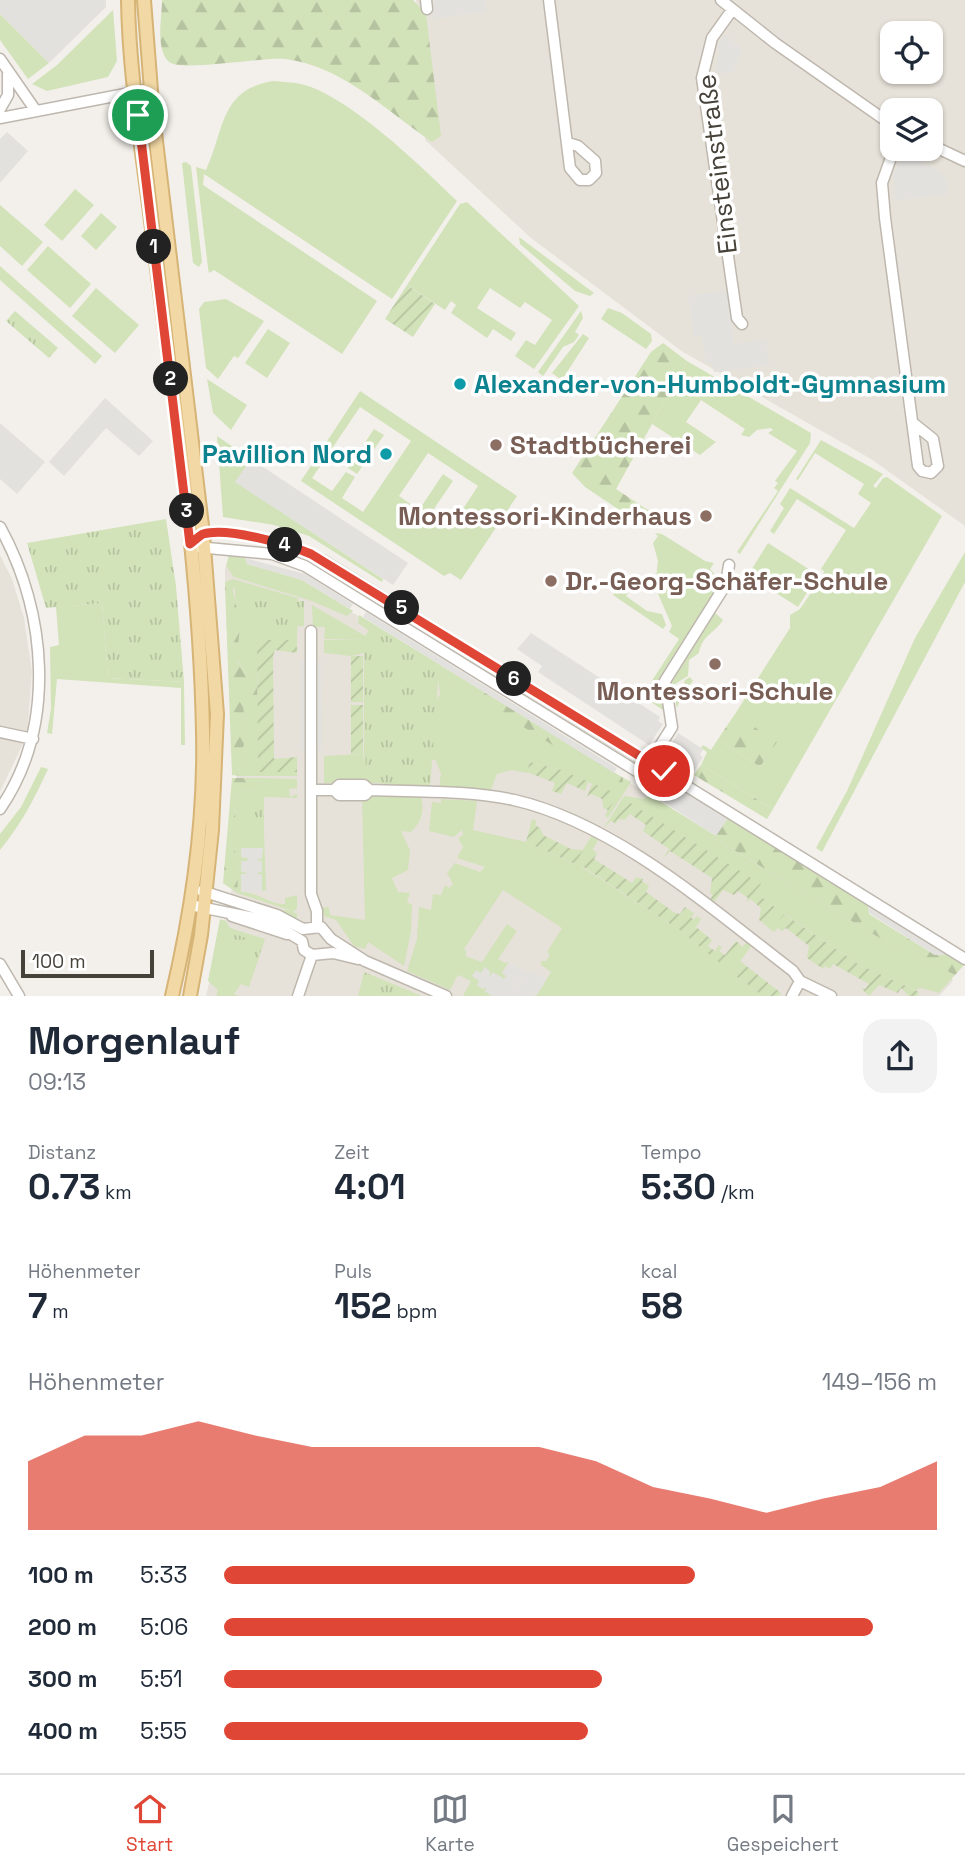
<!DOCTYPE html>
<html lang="de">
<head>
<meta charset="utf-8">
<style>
  :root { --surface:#fff; --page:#f2f2f3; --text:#1f2937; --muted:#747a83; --line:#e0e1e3; --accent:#e04635 }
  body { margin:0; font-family:"Space Grotesk",sans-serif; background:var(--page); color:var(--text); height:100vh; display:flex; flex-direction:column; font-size:26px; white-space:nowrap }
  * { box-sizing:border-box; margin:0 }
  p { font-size:23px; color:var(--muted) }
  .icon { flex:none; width:38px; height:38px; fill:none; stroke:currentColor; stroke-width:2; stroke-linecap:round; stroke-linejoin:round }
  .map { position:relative; height:996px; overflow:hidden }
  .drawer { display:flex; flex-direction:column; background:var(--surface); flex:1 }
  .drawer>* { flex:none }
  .buttons { position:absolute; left:880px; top:21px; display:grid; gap:14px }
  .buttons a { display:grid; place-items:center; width:63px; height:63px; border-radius:14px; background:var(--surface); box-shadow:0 2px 5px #0004; font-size:35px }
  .scale { position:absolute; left:21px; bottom:18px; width:133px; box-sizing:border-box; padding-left:7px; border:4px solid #464139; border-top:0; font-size:19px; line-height:24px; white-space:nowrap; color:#464139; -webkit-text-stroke:5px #fff; paint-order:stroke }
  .pin { position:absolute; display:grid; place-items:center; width:60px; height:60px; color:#fff; margin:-30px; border:4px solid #fff; border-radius:50%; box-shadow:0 2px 7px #0007 }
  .km { position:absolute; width:35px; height:35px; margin:-18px; border-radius:50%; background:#222; color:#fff; font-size:19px; line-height:35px; text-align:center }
  .round { display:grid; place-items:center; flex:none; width:74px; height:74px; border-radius:21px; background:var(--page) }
  .summary { display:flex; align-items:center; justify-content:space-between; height:119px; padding:0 28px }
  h1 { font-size:38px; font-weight:600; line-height:52px }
  .stats { display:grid; grid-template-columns:repeat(3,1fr); gap:10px; height:119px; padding:7px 28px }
  .stats div { display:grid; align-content:center }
  .stats b { font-size:35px; font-weight:600 }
  .stats small { font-size:19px; font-weight:400 }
  .stats p { font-size:19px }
  .chart { height:196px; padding:14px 28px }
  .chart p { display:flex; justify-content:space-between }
  .chart svg { width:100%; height:126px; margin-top:7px; fill:var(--accent); opacity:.7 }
  ul { padding:0 28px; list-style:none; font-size:23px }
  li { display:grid; grid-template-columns:112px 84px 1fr; align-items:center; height:52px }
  li i { height:18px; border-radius:9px; background:var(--accent) }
  .tab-bar { display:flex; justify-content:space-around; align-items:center; height:98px; border-top:2px solid var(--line); background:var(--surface); font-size:19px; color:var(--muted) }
  .tab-bar a { display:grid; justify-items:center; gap:4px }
  .tab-bar .on { color:var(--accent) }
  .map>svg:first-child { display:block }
  .residential { fill:#e7e2d9; fill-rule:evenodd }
  .grass { fill:#d2e2b9; fill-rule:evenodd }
  .forest { fill:url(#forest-firs) }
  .park { fill:url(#park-tufts) }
  .garden { fill:url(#garden-furrows) }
  .parking { fill:#e2e1de }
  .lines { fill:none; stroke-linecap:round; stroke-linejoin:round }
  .minor-casing { stroke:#beb7ae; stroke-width:13 }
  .major-casing { stroke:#d6b476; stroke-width:16 }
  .minor { stroke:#fff; stroke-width:10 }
  .major { stroke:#f2d8a5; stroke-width:12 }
  .route-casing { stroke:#fff; stroke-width:14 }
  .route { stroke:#e04635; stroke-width:9 }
  .culture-dot { fill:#0f9aa8; stroke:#fff; stroke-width:2.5 }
  .education-dot { fill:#8d6e63; stroke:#fff; stroke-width:2.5 }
  .labels { text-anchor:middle; stroke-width:7; stroke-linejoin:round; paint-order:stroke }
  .street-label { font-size:26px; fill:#464139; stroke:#fff }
  .culture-label { font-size:26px; font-weight:bold; fill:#0d838f; stroke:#fff; text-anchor:start }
  .education-label { font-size:26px; font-weight:bold; fill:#785e54; stroke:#fff; text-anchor:start }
</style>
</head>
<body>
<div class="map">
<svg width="965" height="996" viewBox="0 0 965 996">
  <defs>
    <pattern id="forest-firs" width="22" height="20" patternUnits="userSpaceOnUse" patternTransform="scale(1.75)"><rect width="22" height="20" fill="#d2e2b9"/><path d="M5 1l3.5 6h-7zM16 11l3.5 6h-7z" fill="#b6c3a0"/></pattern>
    <pattern id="park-tufts" width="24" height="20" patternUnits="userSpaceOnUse" patternTransform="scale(1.75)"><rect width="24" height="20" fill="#d2e2b9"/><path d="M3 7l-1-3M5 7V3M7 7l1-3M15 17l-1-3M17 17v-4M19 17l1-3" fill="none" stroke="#b6c3a0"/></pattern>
    <pattern id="garden-furrows" width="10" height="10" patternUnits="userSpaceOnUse" patternTransform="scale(1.75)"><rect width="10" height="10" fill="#d2e2b9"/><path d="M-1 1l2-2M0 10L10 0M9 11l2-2" fill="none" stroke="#b6c3a0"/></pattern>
  </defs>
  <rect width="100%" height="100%" fill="#f3f0eb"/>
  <!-- residential -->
  <path class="residential" d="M416,0H965V526L871,459L683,352L531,238L425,140ZM892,33H931V72H892ZM892,110H931V149H892Z
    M0,555L12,579L24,618L32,672L27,735L0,792Z
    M229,561L275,571L355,614L883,939L949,972L953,981L939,996H206L235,876L232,844L238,755L225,581V569Z"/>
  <!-- grass -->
  <path class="grass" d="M113,10L117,61L108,77L47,91L32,84L57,65Z
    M0,14L49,63L28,79L0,40Z
    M273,81C282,82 292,82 301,84C348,95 422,167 457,201L392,299L204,174L203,185L377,301L342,354L214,270L209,273L208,268L196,167L206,170C225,128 220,90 273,81Z
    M186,162L191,166L202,262L199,267L193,263L182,163Z
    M75,189L94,205L62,241L44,225Z
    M467,202L579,306L534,369L515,356L526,340L535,345L552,320L525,302L520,308L490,288L477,308L516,333L511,341L493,329L487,338L451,313L456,305L451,301L445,310L407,285L460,204Z
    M0,205L43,242L22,266L0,246Z
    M101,213L117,227L96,250L81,236Z
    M519,237L594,293L590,296L575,291L520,244Z
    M48,246L91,284L70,308L27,270Z
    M0,266L102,356L95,364L0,280Z
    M96,288L139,325L115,353L72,316Z
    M226,299L264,321L238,358L234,356L218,379L206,368L199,309L204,302Z
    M608,308L622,313L651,334L652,341L646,349L601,319Z
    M581,311L583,318L575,332L579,335L574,342L563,347L543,376L538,372Z
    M268,329L290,343L267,378L245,363Z
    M583,334L589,338L562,380L552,373Z
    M687,361L811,433L810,443L740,554L737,552L778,491L774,488L778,483L775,481L797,451L768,433L773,430L771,428L757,430L749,437L741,435L745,429L701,400L686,422L716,442L700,455L652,424Z
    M207,379L247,405L231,430L213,413Z
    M360,391L517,496L461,580L450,573L444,576L301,481ZM360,407L411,441L363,512L342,498L355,477L346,472L332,491L312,478ZM428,453L478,486L449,530L429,516L453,481L443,474L419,510L399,496Z
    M374,429L384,435L357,474L348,468Z
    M217,436L251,459L236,482L383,579L382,582L309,536L274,525L223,517Z
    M821,440L883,474L873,486L876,488L883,478L887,477L942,516L773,809L701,765L707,752L701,748L703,745L711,750L718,739L760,767L776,742L735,714L790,628V615L800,609L823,575L824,571L821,569L846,530L797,499L774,534L770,531L784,508L780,504L790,488L854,528L871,503L858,494L864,484L815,453L798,480L796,479Z
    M655,533L662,534L705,561L714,563L710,569L721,582L659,679L666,712L642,696L679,639L669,632L672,626L655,587L658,561L653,543L658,536Z
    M768,543L818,575L798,607L748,575Z
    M965,552V582L822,852L816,848L847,791L915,638Z
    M229,555L245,558L247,564L302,580L353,611L347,616L309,600L234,577L226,566Z
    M627,575L636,580L626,596L647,611L662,614L666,625L663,629L613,595Z
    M233,579L298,598L297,640L257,641V681L249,679L237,659L235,589L225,587V582Z
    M102,603L108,678L184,682L185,745H181V688L57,679L52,734L47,733L51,709L50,647L59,645L56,607Z
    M312,605L367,637L370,783H324V756L363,754L364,762V653L351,656L324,653V640H364L324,639L325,627H313Z
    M715,613L723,620C714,634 702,635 699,653L689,660L688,676L675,684L676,689L681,691L685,680L690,677L693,681L682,694L677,708L671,683Z
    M359,615L442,666L443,672L452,683L631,782L608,818L605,816L617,794L561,770L530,762L527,773L512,770L497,774L490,792L439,788L441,773L435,759L431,761L424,722L440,694L438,679L358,623Z
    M258,702V772H297V776H238L246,733L243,703Z
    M41,767L48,769C35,798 20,826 0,850V834L21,807Z
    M260,778L297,779V792L296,788L289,789L290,797L297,794V798L265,797L263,800L266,890L262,891V874H256V871H262L256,858L263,848H241V857L248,858V874L241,892C259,892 270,905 285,904V898L297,895V909L293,912L298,914L294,922L278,909L292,911L237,893L239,863L234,848L236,799L239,792L255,791Z
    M384,794L421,797C425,810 421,823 411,832L401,831L410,850L408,870L392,878L398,892L410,893L407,902L412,905L411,931L404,966L368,942L365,949L354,946L336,920L324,916L322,908L329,907L330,915L365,920L362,798Z
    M650,795L716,836L715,839L883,940L955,975L939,993L921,988L915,990L858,964L785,914L771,930L763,923L775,907L755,892L760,884L627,801L613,822L610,821L602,831L624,796L644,799Z
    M441,799L477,801L473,830L526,842L574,864L592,835L599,839L582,867L681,931L727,968L747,941L752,945L732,973L763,996H536L551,972L541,965V961H546L550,955L547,952L562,928L503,890L464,949L467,952L465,956L482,962L507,924L517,931L498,959L505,963L509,962L502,972L507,976L504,980L487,976L477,985L483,989L488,986L485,991L492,996H463L471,981L458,975L450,990L407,971L417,939L419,907L431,910L433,894L441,895L445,885L449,888L453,884L447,873L455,863L480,872L485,867L457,858L463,847L458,838L463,835L462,830L454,837L429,831L432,802L441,803Z
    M220,919L226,921L230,928L265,939L249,987L241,984L234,994L239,996H216L218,990L208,981Z"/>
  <!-- forest -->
  <path class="forest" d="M162,0H413L426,14L441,136L432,142C387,111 342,66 285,59C261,57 181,72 169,62C155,49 162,17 162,0Z
    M663,343L687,361L616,489L654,514L645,527L585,487L572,473L651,352Z
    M232,586L240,624L237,660L249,679L257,681L258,702L243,704L246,733L238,776L232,775L225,587Z
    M442,666L623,778L622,788L452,683L443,672Z
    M735,714L777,742L760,767L718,739Z
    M701,765L773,809L767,819L694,775Z
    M232,778H260L255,791L239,792L236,798L234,848L239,863L237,893L223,883Z
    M728,818L868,903L869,914L935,955H950L965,964L955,975L883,940L714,838Z"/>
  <!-- park -->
  <path class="park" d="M15,311L58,348L49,358L6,321Z
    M166,519L176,586L184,682L108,678L102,603L46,608L27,543Z
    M252,601H304V626L253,627Z
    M371,626L439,669L430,788L366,782L364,638Z
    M248,794H264V825H248Z
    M235,934L263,944L257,963L228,954Z
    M364,972L422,996H358Z"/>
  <!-- garden -->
  <path class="garden" d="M407,285L435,304L413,337L385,319Z
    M257,640H297V653L275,650L273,656L274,759L297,757V772H258Z
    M351,656H363V702H351Z
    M351,705H363V754H351Z
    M530,762L561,770L618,794L605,816L608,810L603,808L602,799L591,794L587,797L592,784L588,782L585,791L567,783L561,794L553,791L551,793L555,783L527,772Z
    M627,801L761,884L755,892L776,908L763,923L759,920L761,908L750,899L746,903L748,898L738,891L734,895L723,890L712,905L708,902L713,895L710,893L712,878L670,851L663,858L669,849L643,831L646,825L630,814L625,820L619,819L615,824L613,822Z
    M532,819L537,821L535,825L540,828L543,835L571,849L583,850L575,864L526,842Z
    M592,849L597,853L594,859L632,883L636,877L643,879L642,881L649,886L646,892L675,913L680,914L685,907L694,913L691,918L694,919L697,916L701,919L696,927L712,940L708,946L715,951L719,945L722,947L719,951L725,955L736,941L743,947L727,969L681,931L582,866Z
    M784,914L858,964L919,992L917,996H909L901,988L898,993L879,985L869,996L861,988L865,989L869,984L833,964L830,969L825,966L823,969L807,958L809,946L786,928L782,931L778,928L774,932L771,930Z
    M740,961L781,993L779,996H763L732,973Z"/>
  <!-- parking -->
  <path class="parking" d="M0,0H106V7L49,63L0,14Z
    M435,0H485L487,11L433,19L431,4H435Z
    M725,34L742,49L733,72L716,74L719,50L716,48Z
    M7,132L28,151L0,183V139Z
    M903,152L941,172L947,182L948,194L895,201L894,172Z
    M727,291L734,344L766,340L769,365L714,372L712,363H706L702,336L694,337L688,296Z
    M105,398L153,441L139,456L106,428L64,476L49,462Z
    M0,423L45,462L17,494L0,479Z
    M251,459L408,563L393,585L235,482Z
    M245,558L305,574L353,604L350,609L302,580L247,564Z
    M366,612L617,768L614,773L363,617Z
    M531,633L660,717L658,721L663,724L649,745L538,672L542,666L517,649Z
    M300,661H306L307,750H300Z
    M314,661H321L322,750H315Z
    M678,733L703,749L700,755L703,757L694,771L666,753Z
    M662,777L728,818L716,836L651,794Z
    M241,848H263L262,858L256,860L262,861V871L256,874H262V891L241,892V874H248L241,871V861H247L248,858L241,857Z
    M868,903L950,955H935L869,913Z
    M509,962L526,973L518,984L512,983L517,986L513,993L520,984L526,986L521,982L528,971L547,979L537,994L532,991L535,996H492L485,991L487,986L483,989L477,985L479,981L472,976L476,970L481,973L485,967L490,971L489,977L493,972L504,979L506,976L502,973Z"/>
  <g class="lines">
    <defs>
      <path id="minor" d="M426,0L427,9
        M549,0L570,168L580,180H589L596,173L595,161L578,146L568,143
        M721,0L775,43L892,125
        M732,10L712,38L702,78L737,318L742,324
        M0,59L36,111
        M0,109L8,95V71
        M0,118L151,89
        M931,145L965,161
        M894,149L882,183L885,218L918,466L922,471L931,473L938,466L933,439L913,423
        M0,527C47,612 57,726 0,809
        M199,537C222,522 301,549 324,561L965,959
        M197,547L272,554L305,566L638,772L646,768L672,727L665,681L726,584L729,565
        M311,631V894L317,911V926
        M0,732L33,739
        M311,790H334L339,795H365L370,790C417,792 468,790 514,800C615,823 712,909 793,971L800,981L831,996
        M334,790L339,785H364L370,790
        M202,891L277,915L303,929L321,927L331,939L365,961L446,996
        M190,905L269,921L302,941L304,950L312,955L333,953L358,959
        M232,916L287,934
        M0,964L19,996
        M298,996L312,955
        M792,996L800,981"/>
      <path id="major" d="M128,0C129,74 142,148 151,221C172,391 200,562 203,733C205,821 192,911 172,996
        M144,0L153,116L203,534L217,714L212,830L201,935L190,996"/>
    </defs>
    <!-- minor casing -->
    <use href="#minor" class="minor-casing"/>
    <!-- major casing -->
    <use href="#major" class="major-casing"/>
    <!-- minor -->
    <use href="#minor" class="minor"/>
    <!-- major -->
    <use href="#major" class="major"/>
  </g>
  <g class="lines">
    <defs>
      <path id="route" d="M138,115L190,544C194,541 199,536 203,534C228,527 287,544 311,554L664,771"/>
    </defs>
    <!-- route casing -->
    <use href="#route" class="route-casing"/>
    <!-- route -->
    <use href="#route" class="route"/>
  </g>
  <!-- markers -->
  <g class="culture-dot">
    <circle cx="460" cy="384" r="7"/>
    <circle cx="386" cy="454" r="7"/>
  </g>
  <g class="education-dot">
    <circle cx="496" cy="445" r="7"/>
    <circle cx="706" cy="516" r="7"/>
    <circle cx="551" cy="581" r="7"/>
    <circle cx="715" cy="664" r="7"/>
  </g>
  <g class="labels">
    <!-- street labels -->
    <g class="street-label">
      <text transform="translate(717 164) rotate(-97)" y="9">Einsteinstraße</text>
    </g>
    <!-- culture labels -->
    <g class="culture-label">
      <text x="474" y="393">Alexander-von-Humboldt-Gymnasium</text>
      <text x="372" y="463" text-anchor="end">Pavillion Nord</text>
    </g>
    <!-- education labels -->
    <g class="education-label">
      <text x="510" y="454">Stadtbücherei</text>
      <text x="692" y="525" text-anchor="end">Montessori-Kinderhaus</text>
      <text x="565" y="590">Dr.-Georg-Schäfer-Schule</text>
      <text x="715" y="700" text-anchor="middle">Montessori-Schule</text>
    </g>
  </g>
</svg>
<div class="buttons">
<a><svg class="icon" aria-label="locate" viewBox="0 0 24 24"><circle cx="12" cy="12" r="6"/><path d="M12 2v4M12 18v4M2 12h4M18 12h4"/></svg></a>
<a><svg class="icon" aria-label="layers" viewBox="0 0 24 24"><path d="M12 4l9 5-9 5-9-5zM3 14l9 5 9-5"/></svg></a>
</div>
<div class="scale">100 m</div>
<div class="pin" style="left:138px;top:115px;background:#1e9e55"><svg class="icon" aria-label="arrive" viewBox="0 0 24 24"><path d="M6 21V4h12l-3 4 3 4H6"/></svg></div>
<div class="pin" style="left:664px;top:771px;background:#d93025"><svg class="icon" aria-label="check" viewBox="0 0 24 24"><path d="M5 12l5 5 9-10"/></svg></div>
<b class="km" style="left:154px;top:247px">1</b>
<b class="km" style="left:171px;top:379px">2</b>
<b class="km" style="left:187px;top:511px">3</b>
<b class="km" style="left:285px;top:545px">4</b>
<b class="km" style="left:402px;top:608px">5</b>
<b class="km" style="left:514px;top:679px">6</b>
</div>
<section class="drawer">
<div class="summary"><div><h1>Morgenlauf</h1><p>09:13</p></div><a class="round"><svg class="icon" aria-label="share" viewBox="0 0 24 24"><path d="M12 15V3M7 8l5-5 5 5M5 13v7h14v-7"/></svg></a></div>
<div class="stats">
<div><p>Distanz</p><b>0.73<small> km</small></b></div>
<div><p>Zeit</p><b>4:01</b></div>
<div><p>Tempo</p><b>5:30<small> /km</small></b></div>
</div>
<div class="stats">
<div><p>Höhenmeter</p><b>7<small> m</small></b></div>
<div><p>Puls</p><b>152<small> bpm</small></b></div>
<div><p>kcal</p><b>58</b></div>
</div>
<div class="chart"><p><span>Höhenmeter</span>149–156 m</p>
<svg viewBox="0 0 160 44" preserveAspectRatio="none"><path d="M0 44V20L10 11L20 11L30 6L40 11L50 15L60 15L70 15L80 15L90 15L100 20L110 29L120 33L130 38L140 33L150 29L160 20V44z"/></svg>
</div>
<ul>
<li><b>100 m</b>5:33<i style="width:66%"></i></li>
<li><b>200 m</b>5:06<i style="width:91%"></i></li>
<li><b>300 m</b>5:51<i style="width:53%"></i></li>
<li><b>400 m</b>5:55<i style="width:51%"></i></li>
</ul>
</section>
<nav class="tab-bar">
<a class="on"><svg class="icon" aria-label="home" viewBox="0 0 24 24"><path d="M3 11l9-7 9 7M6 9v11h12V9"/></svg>Start</a>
<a><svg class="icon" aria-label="map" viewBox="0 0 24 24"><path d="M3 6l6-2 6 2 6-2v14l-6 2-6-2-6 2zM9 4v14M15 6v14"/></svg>Karte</a>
<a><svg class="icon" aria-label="saved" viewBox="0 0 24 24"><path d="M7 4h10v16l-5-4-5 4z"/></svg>Gespeichert</a>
</nav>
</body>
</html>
